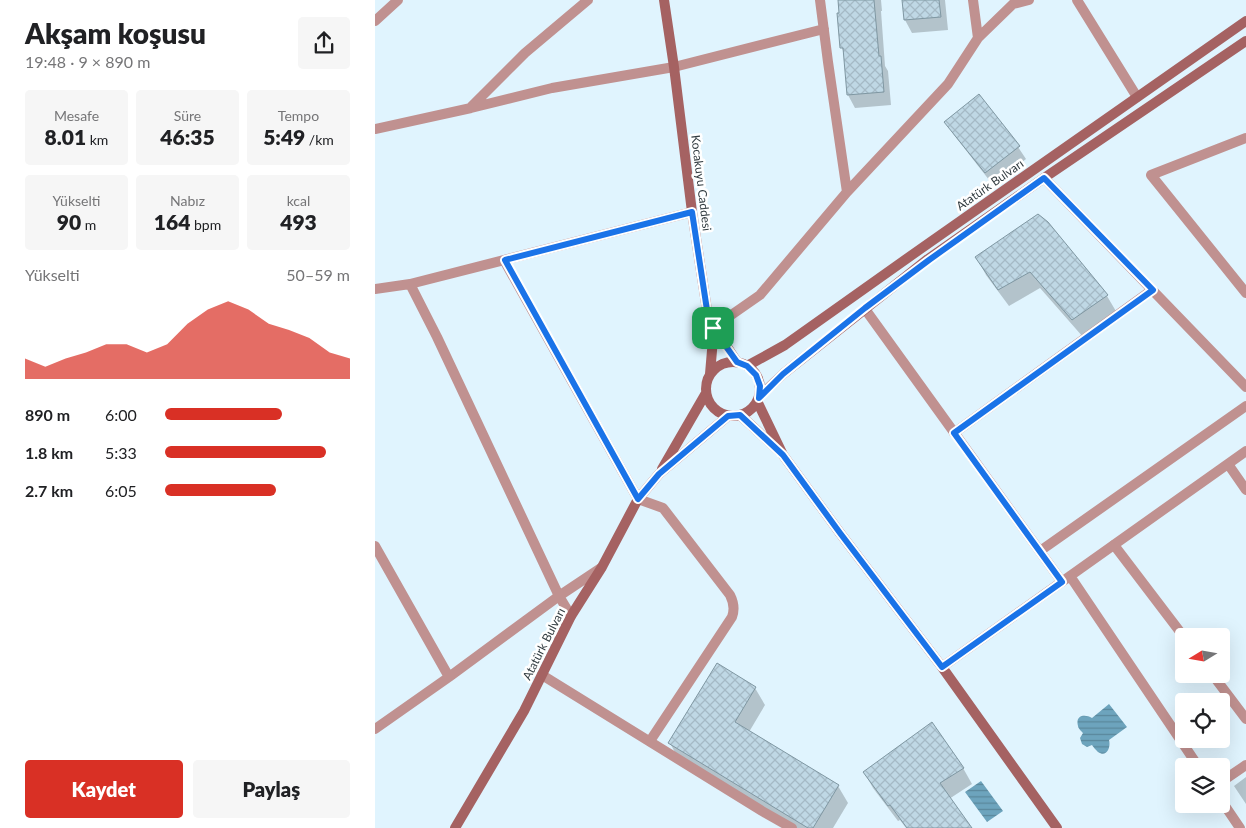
<!DOCTYPE html>
<html lang="tr">
<head>
<meta charset="utf-8">
<style>
  :root { --surface:#fff; --page:#f6f6f6; --text:#202124; --muted:#757577; --accent:#d93025 }
  body { margin:0; font-family:Lato,sans-serif; background:var(--page); color:var(--text); height:100vh; display:flex; flex-direction:column; font-size:19px; white-space:nowrap }
  * { box-sizing:border-box; margin:0 }
  p { font-size:16px; color:var(--muted) }
  .icon { flex:none; width:28px; height:28px; fill:none; stroke:currentColor; stroke-width:2; stroke-linecap:round; stroke-linejoin:round }
  .map { position:relative; flex:1; overflow:hidden }
  .drawer { display:flex; flex-direction:column; background:var(--surface); width:375px }
  .drawer>* { flex:none }
  .needle { width:32px; rotate:259deg }
  .fabs { position:absolute; left:800px; top:628px; display:grid; gap:10px }
  .fabs a { display:grid; place-items:center; width:55px; height:55px; border-radius:5px; background:var(--surface); box-shadow:0 5px 20px #0002; font-size:25px }
  .pin { position:absolute; display:grid; place-items:center; width:42px; height:42px; color:#fff; margin:-21px; border-radius:10px; box-shadow:0 2px 8px #0006 }
  .round { display:grid; place-items:center; flex:none; width:52px; height:52px; border-radius:5px; background:var(--page) }
  .headline { display:flex; align-items:center; justify-content:space-between; height:85px; padding:0 25px }
  h1 { font-size:28px; font-weight:800; line-height:38px }
  .stats { display:grid; grid-template-columns:repeat(3,1fr); gap:8px; height:85px; padding:5px 25px }
  .stats div { display:grid; align-content:center; border-radius:5px; background:var(--page); text-align:center }
  .stats b { font-size:21px; font-weight:800 }
  .stats small { font-size:14px; font-weight:400 }
  .stats p { font-size:14px }
  .chart { height:140px; padding:10px 25px }
  .chart p { display:flex; justify-content:space-between }
  .chart svg { width:100%; height:90px; margin-top:5px; fill:var(--accent); opacity:.7 }
  .action { display:flex; gap:10px; margin-top:auto; padding:10px 25px }
  .action a { flex:1; height:58px; border-radius:5px; background:var(--accent); color:#fff; font-size:20px; font-weight:800; line-height:58px; text-align:center }
  .action a+a { background:var(--page); color:var(--text) }
  ul { padding:0 25px; list-style:none; font-size:16px }
  li { display:grid; grid-template-columns:80px 60px 1fr; align-items:center; height:38px }
  li i { height:12px; border-radius:6px; background:var(--accent) }
  main { display:flex; flex:1; min-height:0 }
  .map>svg:first-child { display:block }
  .water { fill:url(#water-rules) }
  .shadow { fill:#0003 }
  .building { fill:url(#building-cross-hatch); stroke:#7f97a2 }
  .lines { fill:none; stroke-linecap:round; stroke-linejoin:round }
  .lane { stroke:#c09190; stroke-width:10 }
  .street { stroke:#c09190; stroke-width:10 }
  .secondary { stroke:#a56262; stroke-width:10 }
  .route-casing { stroke:#fff; stroke-width:10 }
  .route { stroke:#1a73e8; stroke-width:6 }
  .labels { text-anchor:middle; stroke-width:5; stroke-linejoin:round; paint-order:stroke }
  .street-label { font-size:12px; fill:#323c41; stroke:#fff }
</style>
</head>
<body>
<main>
<section class="drawer">
<div class="headline"><div><h1>Akşam koşusu</h1><p>19:48 · 9 × 890 m</p></div><a class="round"><svg class="icon" aria-label="share" viewBox="0 0 24 24"><path d="M12 15V3M7 8l5-5 5 5M5 13v7h14v-7"/></svg></a></div>
<div class="stats">
<div><p>Mesafe</p><b>8.01<small> km</small></b></div>
<div><p>Süre</p><b>46:35</b></div>
<div><p>Tempo</p><b>5:49<small> /km</small></b></div>
</div>
<div class="stats">
<div><p>Yükselti</p><b>90<small> m</small></b></div>
<div><p>Nabız</p><b>164<small> bpm</small></b></div>
<div><p>kcal</p><b>493</b></div>
</div>
<div class="chart"><p><span>Yükselti</span>50–59 m</p>
<svg viewBox="0 0 160 44" preserveAspectRatio="none"><path d="M0 44V34L10 38L20 34L30 31L40 27L50 27L60 31L70 27L80 17L90 10L100 6L110 10L120 17L130 20L140 24L150 31L160 34V44z"/></svg>
</div>
<ul>
<li><b>890 m</b>6:00<i style="width:63%"></i></li>
<li><b>1.8 km</b>5:33<i style="width:87%"></i></li>
<li><b>2.7 km</b>6:05<i style="width:60%"></i></li>
</ul>
<div class="action"><a>Kaydet</a><a>Paylaş</a></div>
</section>
<div class="map">
<svg width="871" height="828" viewBox="0 0 871 828">
  <defs>
    <pattern id="water-rules" width="6" height="5" patternUnits="userSpaceOnUse" patternTransform="scale(1.25)"><rect width="6" height="5" fill="#6da4bd"/><path d="M0 2.5h6" fill="none" stroke="#5a879b"/></pattern>
    <pattern id="building-cross-hatch" width="8" height="8" patternUnits="userSpaceOnUse" patternTransform="scale(1.25)"><rect width="8" height="8" fill="#bfd8e5"/><path d="M0 0l8 8M0 8l8-8" fill="none" stroke="#a5bac6"/></pattern>
  </defs>
  <rect width="100%" height="100%" fill="#e0f4fe"/>
  <!-- water -->
  <path class="water" d="M734,704L752,727L734,740C736,747 732,758 723,752C722,751 718,747 717,745L712,747L707,744L705,738L708,733C706,731 703,728 703,726C700,715 710,714 717,718Z
    M606,781L628,811L612,822L590,792Z"/>
  <!-- shadow -->
  <path class="shadow" d="M464,0H506L507,11H506L510,66L513,71L516,105L480,108L473,95L469,53L467,48Z
    M528,0H570L573,30L537,33L530,20Z
    M571,122L643,147L651,159L618,185L579,135Z
    M672,223L732,296L742,313L708,337L665,288L634,306L611,275L602,258Z
    M380,688L390,705L374,732L463,786L473,803L458,828H416L304,760L295,743Z
    M588,768L597,784L574,799L595,828H531L525,820L523,821L498,788L489,772Z
    M871,777V804L859,786Z"/>
  <!-- building -->
  <path class="building" d="M463,0H499L504,56H506L509,92L472,95L468,48H465L462,13H464Z
    M527,0H564L566,17L529,20Z
    M604,94L645,146L610,173L569,122Z
    M663,214L673,222L733,295L697,320L655,272L623,290L600,257Z
    M342,663L381,687L360,722L464,785L438,828H433L293,743Z
    M557,722L589,768L565,783L597,828H532L515,805L513,806L488,772Z"/>
  <g class="lines">
    <!-- lane -->
    <path class="lane" d="M579,433L777,290
      M263,499L288,508L355,595C359,603 360,609 357,617L275,741
      M739,545L809,637
      M665,551L871,406
      M837,674L871,719
      M167,675L387,811L417,828
      M846,782L871,765"/>
    <!-- street -->
    <path class="street" d="M445,0L453,62L472,192
      M598,0L603,38
      M702,0L762,97
      M0,21L23,0
      M96,107L150,53L213,0
      M0,129L96,108L177,88L299,67L449,29
      M871,138L776,175L871,293
      M669,178L871,387
      M129,260L263,499
      M35,284L62,337L184,596L196,616
      M0,289L35,284L317,212
      M490,309L687,582
      M339,327L385,295L472,192L573,84L603,38L638,4L654,0
      M853,464L871,490
      M0,546L74,677
      M695,576L823,766
      M567,667L871,451
      M0,729L74,677L184,596L226,568
      M846,800L865,828"/>
    <!-- secondary -->
    <path class="secondary" d="M289,0L299,67L317,212L332,310L339,327L362,362
      M331 389a27 27 0 1 1 54 0a27 27 0 1 1-54 0Z
      M372,366L410,345L544,250L871,21
      M335,374L339,327
      M384,397L408,374L490,309L553,259L669,178L871,41
      M382,401L408,455L465,533L567,667L682,828
      M365,415L404,451
      M287,469L331,393
      M80,828L149,711L196,616L227,567L263,499L284,474L353,416"/>
  </g>
  <g class="lines">
    <defs>
      <path id="route" d="M669,178L778,290L579,433L687,582L567,667L465,533L408,455L365,415L353,416L284,474L263,499L130,260L317,212L332,310L338,328L362,362L372,366L381,375L385,386L384,398L408,374L490,308L554,260Z"/>
    </defs>
    <!-- route casing -->
    <use href="#route" class="route-casing"/>
    <!-- route -->
    <use href="#route" class="route"/>
  </g>
  <g class="labels">
    <!-- street labels -->
    <g class="street-label">
      <text transform="translate(326 183) rotate(83)" y="4">Kocakuyu Caddesi</text>
      <text transform="translate(615 185) rotate(-35)" y="4">Atatürk Bulvarı</text>
      <text transform="translate(169 644) rotate(-63)" y="4">Atatürk Bulvarı</text>
    </g>
  </g>
</svg>
<div class="fabs">
<a><svg class="needle" viewBox="-14 -14 28 28"><path d="M0-13l5 13h-10z" fill="#e53935"/><path d="M0 13l5-13h-10z" fill="#757577"/></svg></a>
<a><svg class="icon" aria-label="locate" viewBox="0 0 24 24"><circle cx="12" cy="12" r="6"/><path d="M12 2v4M12 18v4M2 12h4M18 12h4"/></svg></a>
<a><svg class="icon" aria-label="layers" viewBox="0 0 24 24"><path d="M12 4l9 5-9 5-9-5zM3 14l9 5 9-5"/></svg></a>
</div>
<div class="pin" style="left:338px;top:328px;background:#1e9e55"><svg class="icon" aria-label="arrive" viewBox="0 0 24 24"><path d="M6 21V4h12l-3 4 3 4H6"/></svg></div>
</div>
</main>
</body>
</html>
